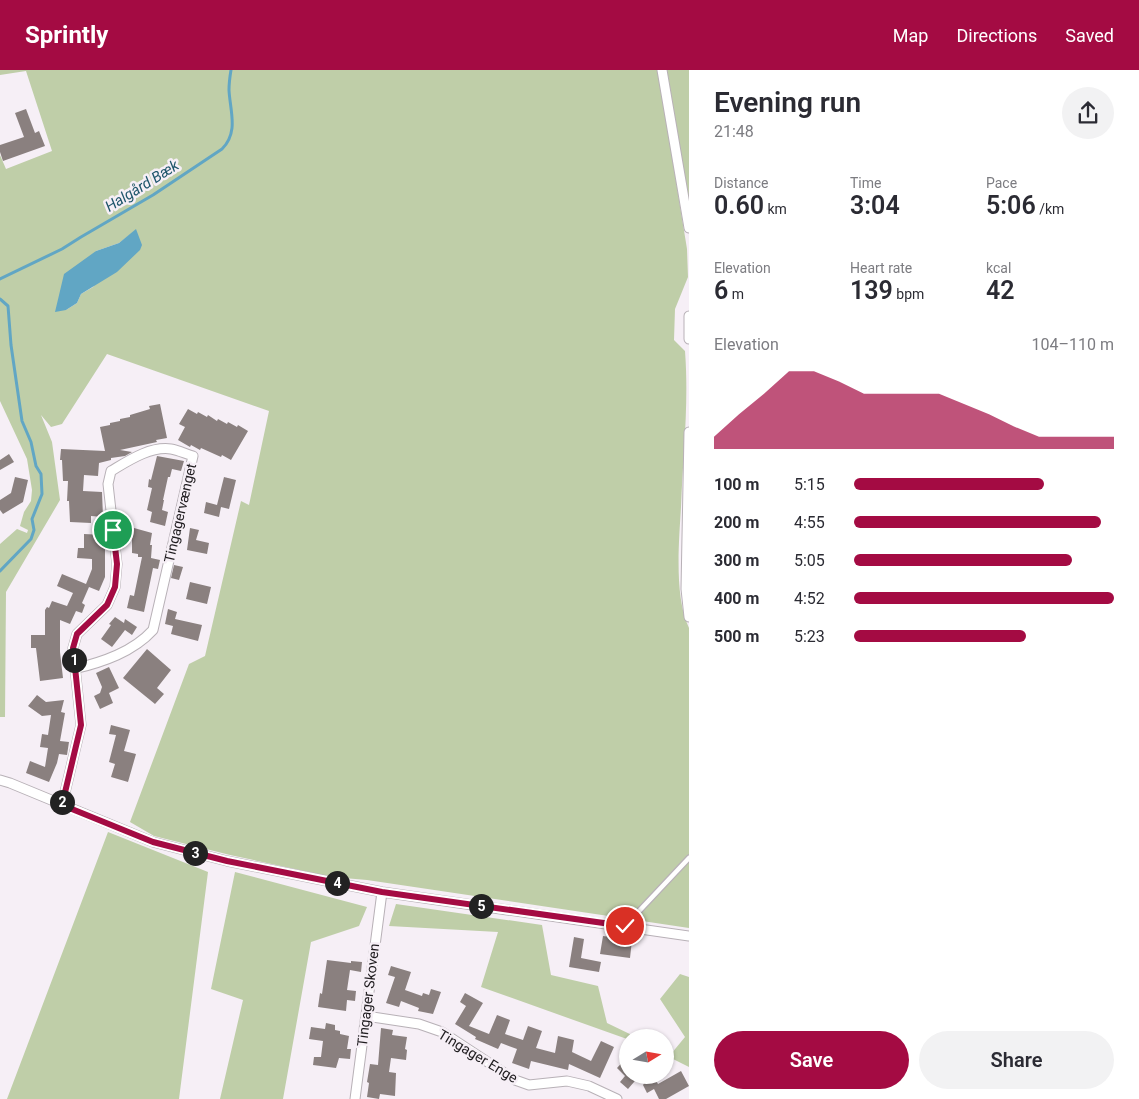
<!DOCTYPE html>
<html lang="en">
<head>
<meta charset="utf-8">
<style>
  :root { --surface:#fff; --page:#f2f2f3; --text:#2b2b33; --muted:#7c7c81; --accent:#a40b43 }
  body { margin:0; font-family:Roboto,sans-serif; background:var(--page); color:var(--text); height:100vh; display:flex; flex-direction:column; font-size:19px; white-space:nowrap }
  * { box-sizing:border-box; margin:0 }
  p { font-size:16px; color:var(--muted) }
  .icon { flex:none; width:28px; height:28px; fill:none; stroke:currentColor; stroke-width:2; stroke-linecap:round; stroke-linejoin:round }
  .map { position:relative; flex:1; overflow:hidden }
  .panel { display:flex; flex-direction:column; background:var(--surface); width:450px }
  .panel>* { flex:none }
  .needle { width:32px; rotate:79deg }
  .controls { position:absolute; left:619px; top:959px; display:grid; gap:10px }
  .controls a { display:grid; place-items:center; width:55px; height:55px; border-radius:50%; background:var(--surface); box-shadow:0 1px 4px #0004; font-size:25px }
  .pin { position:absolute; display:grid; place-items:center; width:42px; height:42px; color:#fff; margin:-21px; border:2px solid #fff; border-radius:50%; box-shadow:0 1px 5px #0007 }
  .km { position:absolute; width:25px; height:25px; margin:-12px; border-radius:50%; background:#222; color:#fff; font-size:14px; line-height:25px; text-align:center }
  .round { display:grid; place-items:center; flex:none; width:52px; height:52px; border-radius:26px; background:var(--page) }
  .head { display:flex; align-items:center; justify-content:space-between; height:85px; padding:0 25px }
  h1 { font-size:28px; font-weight:600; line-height:38px }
  .figures { display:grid; grid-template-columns:repeat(3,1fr); gap:8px; height:85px; padding:5px 25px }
  .figures div { display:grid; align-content:center }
  .figures b { font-size:25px; font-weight:600 }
  .figures small { font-size:14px; font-weight:400 }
  .figures p { font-size:14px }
  .chart { height:140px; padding:10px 25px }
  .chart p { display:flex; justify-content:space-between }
  .chart svg { width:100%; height:90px; margin-top:5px; fill:var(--accent); opacity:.7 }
  .cta { display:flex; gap:10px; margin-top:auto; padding:10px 25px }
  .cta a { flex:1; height:58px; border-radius:30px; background:var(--accent); color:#fff; font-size:20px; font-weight:600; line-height:58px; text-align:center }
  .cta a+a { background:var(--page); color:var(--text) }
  ul { padding:0 25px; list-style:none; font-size:16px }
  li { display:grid; grid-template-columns:80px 60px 1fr; align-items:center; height:38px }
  li i { height:12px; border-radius:6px; background:var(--accent) }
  header { display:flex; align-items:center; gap:30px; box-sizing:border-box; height:70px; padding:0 25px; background:var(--accent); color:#fff }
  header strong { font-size:24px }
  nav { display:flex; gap:28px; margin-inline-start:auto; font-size:18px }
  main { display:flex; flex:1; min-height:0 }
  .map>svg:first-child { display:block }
  .green { fill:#bfcea8; fill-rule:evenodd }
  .water { fill:#61a6c4 }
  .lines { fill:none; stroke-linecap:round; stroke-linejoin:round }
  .stream { stroke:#61a6c4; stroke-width:3 }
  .building { fill:#8a807f }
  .service-casing { stroke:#b8b1b7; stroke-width:7 }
  .minor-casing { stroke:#b8b1b7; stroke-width:11 }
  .service { stroke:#fff; stroke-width:4.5 }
  .minor { stroke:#fff; stroke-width:9 }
  .route-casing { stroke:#fff; stroke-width:10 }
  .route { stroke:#a40b43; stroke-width:6 }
  .labels { text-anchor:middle; stroke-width:5; stroke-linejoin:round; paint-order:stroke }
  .street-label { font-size:14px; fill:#1f1c1f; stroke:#f6eff6 }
  .water-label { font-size:15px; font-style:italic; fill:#1e556b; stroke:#f6eff6 }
</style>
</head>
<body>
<header>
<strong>Sprintly</strong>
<nav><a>Map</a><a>Directions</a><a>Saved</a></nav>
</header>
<main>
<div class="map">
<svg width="689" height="1029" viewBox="0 0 689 1029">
  <rect width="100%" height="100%" fill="#f6eff6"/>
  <!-- green -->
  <path class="green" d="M0,0H658L687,179L688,207L675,239L674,270L685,281C689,333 683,385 681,437C679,472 674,527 689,558V858L367,810L332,807L230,785L154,766L130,752L189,594L205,586L241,431L249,435L269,341L107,284L62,354L51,357L41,345L52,372L60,430L6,522L5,647H0V474L17,459L27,463L28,460L20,456L24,442L31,431L32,420L27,389L0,331V85L6,99L52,81L26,1L0,5ZM136,160L93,217L81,224L77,233L66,240L96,181L119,173Z
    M667,0H689V133L688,125Z
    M108,762L208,802L179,1029H7Z
    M235,802L367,837L359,856L311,872L283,1029H220L243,930L211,919Z
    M396,834L542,855L551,905L598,916L607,953L636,967L627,969L481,917L498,862L389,856Z
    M680,904L689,907V997L665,985V981L671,984L685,967L660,929Z"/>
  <!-- water -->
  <path class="water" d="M136,159L142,175L140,180L117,202L81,224L77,233L66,240L55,242L64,204L96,181L119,173Z"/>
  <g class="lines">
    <!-- stream -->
    <path class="stream" d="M0,209L62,179L81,167L153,125L222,79C239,62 230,41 229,20C229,13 230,6 231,0
      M0,229L8,236L11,275L22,351L31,372L36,396L41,404L42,424L32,449L34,460L31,469L0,501"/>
  </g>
  <!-- building -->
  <path class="building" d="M26,39L35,63L39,61L45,76L3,91L0,82V75L24,67L15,43Z
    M160,334L167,368L156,370L157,372L120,380L132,382L125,386L111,388V390L99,393L98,406L84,405L83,421L102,422L103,447L91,446V453L70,452L69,431H67L68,411H63L62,390H60L61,379L105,381L100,357L110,355V353L120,351V349L130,347V345L150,339L149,336Z
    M188,339L197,344L198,342L207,347L208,345L217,351L218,349L227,354L228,352L237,357L238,355L248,361L231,390L222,385L221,387L201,378L200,380L191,375L190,377L178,370L185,357L179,354Z
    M9,384L14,392L0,400V390Z
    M157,386L184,391L181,401L172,399L170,407H168L163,430H164L162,440L168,442L165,456L150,452L152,442L147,440L152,418L148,417L149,409L151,410Z
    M15,407L28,410L23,432L3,444L0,440V430L11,423Z
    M224,407L236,410L229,439L221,437L219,447L204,443L206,432L217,435Z
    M134,458L152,463L150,475H152L151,488L160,490L158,499L153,498L144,542L127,538L130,525L134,526L142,487H138V484L132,483V468Z
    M190,458L199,460L196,470L209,473L207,484L187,480Z
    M84,464L105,465V507L99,521L89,517L82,533L85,535L82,543L76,541L70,554L60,550V582L63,608L40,611L36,578H31V565H45V540L47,537L49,538L52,531L67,536L73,523L57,516L62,504L86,514L92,499V489L77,488L78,478H84Z
    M174,495L183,497L179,510L171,508Z
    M190,512L211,517L207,534L186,529Z
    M168,539L177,542L175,549L202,555L198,571L171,564L173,556L165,554Z
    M115,547L124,553L125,549L137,557L132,565L125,560L112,577L101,569L111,555L109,554Z
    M147,579L171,600L157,618L164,624L155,634L123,608Z
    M109,597L119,618L109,623L113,633L100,639L94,626L100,623L102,617L96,603Z
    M37,625L46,632L64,630L61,642L65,643L60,671L69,672L67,685L59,684L57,693L49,712L26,703L30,691L45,697L48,678L40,677L42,664L48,665L51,645L42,646L28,636Z
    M111,655L130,660L124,681L136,684L128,712L111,707L115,694L109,692L116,665L109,664Z
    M603,866L632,870L630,888L600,884Z
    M574,867L584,869L581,888L601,892L599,902L569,897Z
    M327,890L351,893V891L362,892L361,902L350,900L347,920L356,921L355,931L347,930L346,941L318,937L320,923L322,924Z
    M391,896L411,902L405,920L422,926L423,923L429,925L431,919L441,922L433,944L418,941L419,938L401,931L399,937L386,933L395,907L388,905Z
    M465,923L483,933L469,956L489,964L497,945L510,950L505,964L523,970L528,956L542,961L536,978L555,983L558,966L574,970L572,982L591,991L601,971L614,977L600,1008L569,994L568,1000L531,991L529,999L512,993L517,979L501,973L498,979L475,969L476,967L455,954L466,936L460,932Z
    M326,953L335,955V960L340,961V964L349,966L347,979H351L350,989L339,988L336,998L313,995L314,987H321L323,971L309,969L311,957L325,959Z
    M381,958L393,960L392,965L407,967L405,979L407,980L406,990L391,988L389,1002L396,1003L395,1026L380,1024L379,1029L367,1027L369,1013L367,1012L370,994L378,995Z
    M628,986V1005H640L628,1019L620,1012L625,1006L617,998Z
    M681,1001L689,1016L666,1029H659L654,1019L647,1023L643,1015L650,1005H653L658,1014Z"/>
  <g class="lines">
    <defs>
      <path id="service" d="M625,856L689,788"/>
      <path id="minor" d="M662,0L689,158
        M689,246V269
        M689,362L686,519L689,547
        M0,710L10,713L153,772L227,791L382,822L689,866
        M62,735L81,655L73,578L77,564L107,535L115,517L117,494L108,414L111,401C128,391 150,376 171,379C178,380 186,384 193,386L153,560C133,582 103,592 74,599
        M366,946L419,954L442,962L515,1010L529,1015L567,1011L589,1016L617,1029
        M355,1029L382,822"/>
    </defs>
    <!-- service casing -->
    <use href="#service" class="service-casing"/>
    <!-- minor casing -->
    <use href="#minor" class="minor-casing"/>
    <!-- service -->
    <use href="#service" class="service"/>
    <!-- minor -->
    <use href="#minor" class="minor"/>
  </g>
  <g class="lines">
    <defs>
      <path id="route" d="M113,460L117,494L115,517L107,535L77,564L73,578L81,655L62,735L153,772L227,791L382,822L625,856"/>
    </defs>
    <!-- route casing -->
    <use href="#route" class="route-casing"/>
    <!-- route -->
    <use href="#route" class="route"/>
  </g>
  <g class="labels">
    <!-- street labels -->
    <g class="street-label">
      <text transform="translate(180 443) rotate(-77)" y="5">Tingagervænget</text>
      <text transform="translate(368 925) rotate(-83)" y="5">Tingager Skoven</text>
      <text transform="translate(478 986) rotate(31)" y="5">Tingager Enge</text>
    </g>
    <!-- water labels -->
    <g class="water-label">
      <text transform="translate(142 116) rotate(-32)" y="5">Halgård Bæk</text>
    </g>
  </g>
</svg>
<div class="controls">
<a><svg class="needle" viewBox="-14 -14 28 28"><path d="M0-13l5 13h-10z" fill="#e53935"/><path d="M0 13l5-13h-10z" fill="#7c7c81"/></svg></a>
</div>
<div class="pin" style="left:113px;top:460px;background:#1e9e55"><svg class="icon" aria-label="arrive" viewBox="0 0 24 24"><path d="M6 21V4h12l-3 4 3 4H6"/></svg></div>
<div class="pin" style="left:625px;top:856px;background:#d93025"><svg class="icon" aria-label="check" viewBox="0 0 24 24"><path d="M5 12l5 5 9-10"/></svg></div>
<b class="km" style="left:74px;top:590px">1</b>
<b class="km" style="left:62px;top:732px">2</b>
<b class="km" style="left:195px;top:783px">3</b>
<b class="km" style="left:337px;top:813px">4</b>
<b class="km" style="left:481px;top:836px">5</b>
</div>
<section class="panel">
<div class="head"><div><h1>Evening run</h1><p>21:48</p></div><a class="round"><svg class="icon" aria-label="share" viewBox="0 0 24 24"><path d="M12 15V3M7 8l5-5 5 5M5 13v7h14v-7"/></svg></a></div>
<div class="figures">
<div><p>Distance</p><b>0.60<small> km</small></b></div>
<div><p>Time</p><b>3:04</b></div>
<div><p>Pace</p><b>5:06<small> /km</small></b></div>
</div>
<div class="figures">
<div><p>Elevation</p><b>6<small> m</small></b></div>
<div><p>Heart rate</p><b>139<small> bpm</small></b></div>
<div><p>kcal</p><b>42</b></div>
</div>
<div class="chart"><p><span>Elevation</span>104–110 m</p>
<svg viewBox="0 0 160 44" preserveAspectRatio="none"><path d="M0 44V38L10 27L20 17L30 6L40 6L50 11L60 17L70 17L80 17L90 17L100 22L110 27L120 33L130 38L140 38L150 38L160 38V44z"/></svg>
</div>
<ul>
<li><b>100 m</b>5:15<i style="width:73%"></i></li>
<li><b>200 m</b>4:55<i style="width:95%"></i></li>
<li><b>300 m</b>5:05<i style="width:84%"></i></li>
<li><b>400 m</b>4:52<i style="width:100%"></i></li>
<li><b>500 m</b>5:23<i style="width:66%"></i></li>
</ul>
<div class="cta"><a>Save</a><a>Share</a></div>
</section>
</main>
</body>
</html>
